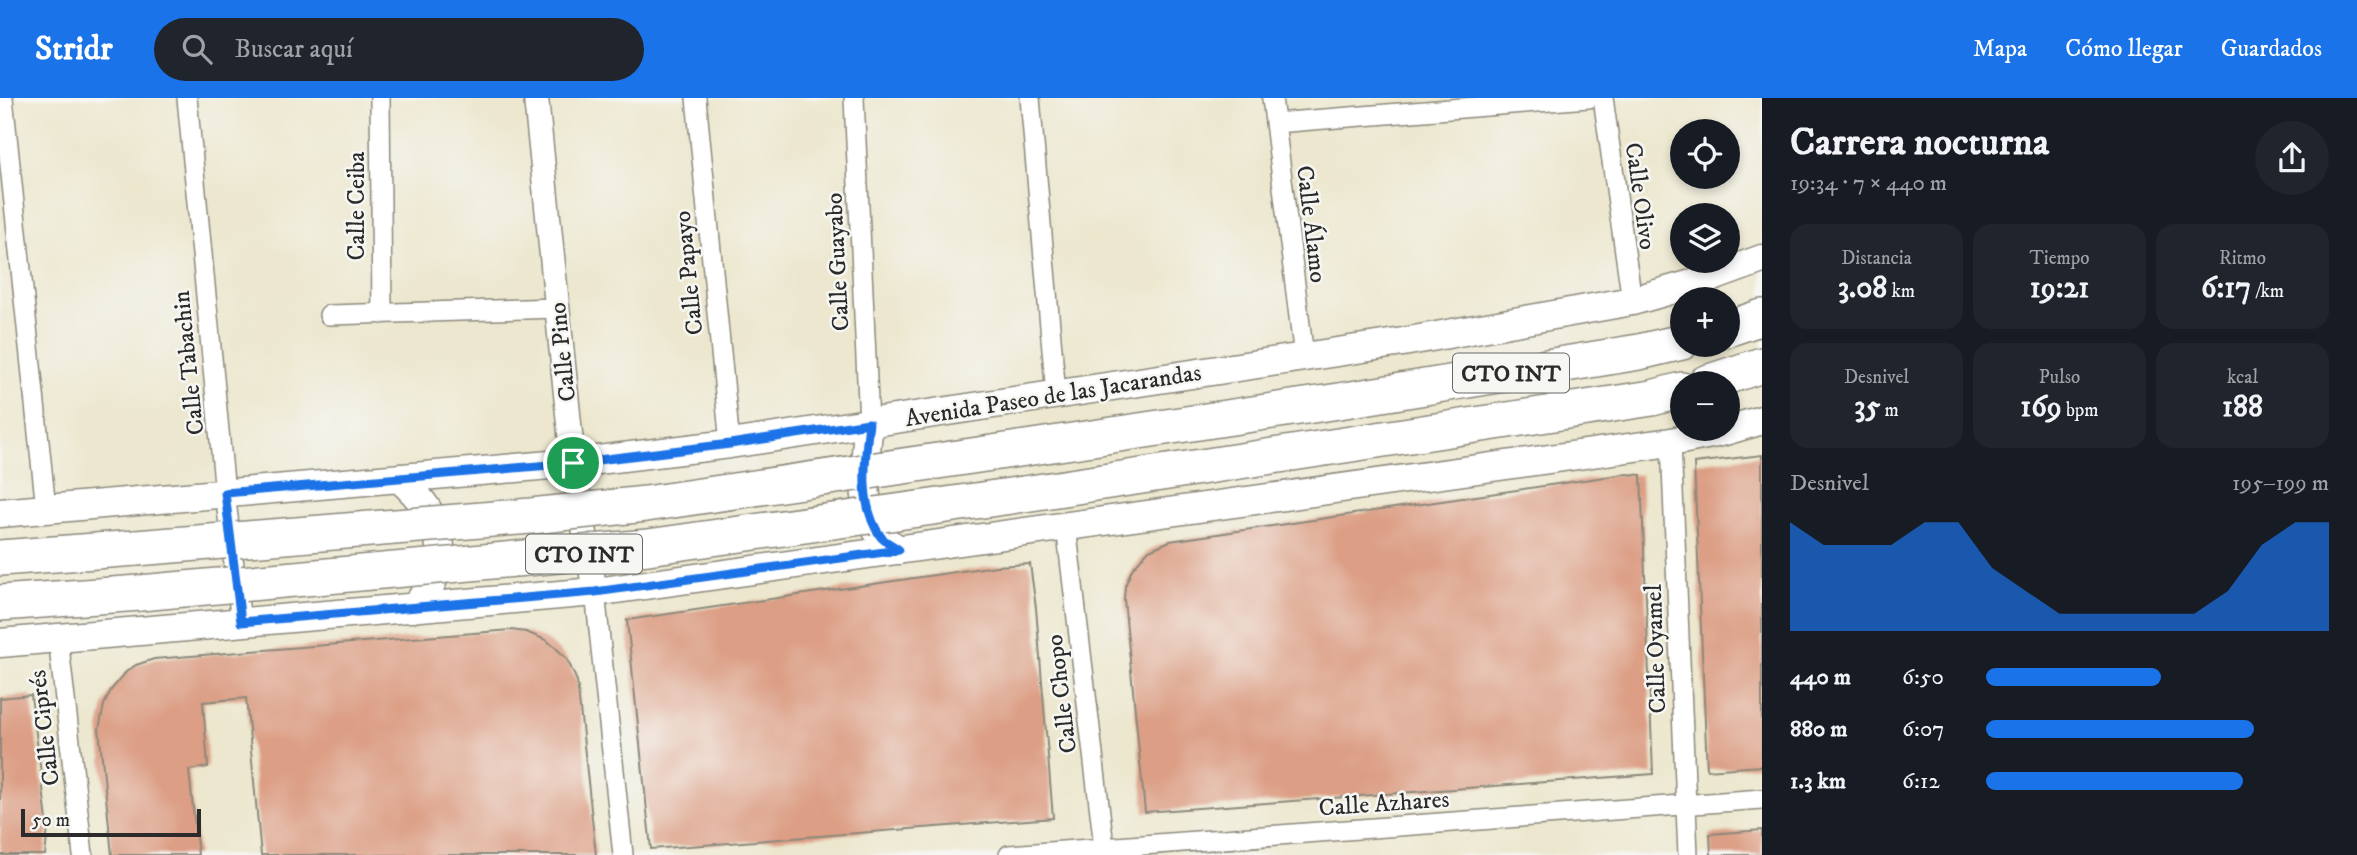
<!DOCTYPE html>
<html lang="es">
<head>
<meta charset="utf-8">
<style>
  :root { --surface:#171b24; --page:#20242c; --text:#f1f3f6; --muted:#9ea1a6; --accent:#1a73e8 }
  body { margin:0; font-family:"IM FELL DW Pica",serif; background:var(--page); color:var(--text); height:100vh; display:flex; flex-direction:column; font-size:26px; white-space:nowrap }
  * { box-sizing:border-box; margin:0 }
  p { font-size:23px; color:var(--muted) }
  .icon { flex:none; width:38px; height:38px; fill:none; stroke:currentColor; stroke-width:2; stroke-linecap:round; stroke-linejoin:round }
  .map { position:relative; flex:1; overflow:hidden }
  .sheet { display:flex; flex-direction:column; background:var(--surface); width:595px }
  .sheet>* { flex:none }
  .buttons { position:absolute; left:1670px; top:21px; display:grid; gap:14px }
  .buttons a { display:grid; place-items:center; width:70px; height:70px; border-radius:50%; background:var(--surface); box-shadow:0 4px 10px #0003; font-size:35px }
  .scale { position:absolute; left:21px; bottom:18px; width:180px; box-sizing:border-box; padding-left:7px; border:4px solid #2b2b2b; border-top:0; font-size:19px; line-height:24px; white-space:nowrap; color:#2b2b2b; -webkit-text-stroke:5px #f6f6f2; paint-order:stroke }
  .pin { position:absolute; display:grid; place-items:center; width:60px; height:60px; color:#fff; margin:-30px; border:4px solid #fff; border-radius:50%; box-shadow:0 2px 7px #0007 }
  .round { display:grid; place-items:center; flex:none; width:74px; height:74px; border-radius:37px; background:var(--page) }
  .head { display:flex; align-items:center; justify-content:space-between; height:119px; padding:0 28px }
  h1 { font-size:38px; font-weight:700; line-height:52px }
  .figures { display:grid; grid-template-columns:repeat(3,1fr); gap:10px; height:119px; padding:7px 28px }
  .figures div { display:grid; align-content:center; border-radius:18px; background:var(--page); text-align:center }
  .figures b { font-size:30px; font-weight:700 }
  .figures small { font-size:19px; font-weight:400 }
  .figures p { font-size:19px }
  .chart { height:196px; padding:14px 28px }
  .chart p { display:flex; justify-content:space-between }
  .chart svg { width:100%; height:126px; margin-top:7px; fill:var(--accent); opacity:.7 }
  ul { padding:0 28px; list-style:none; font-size:23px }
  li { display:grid; grid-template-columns:112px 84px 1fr; align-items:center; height:52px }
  li i { height:18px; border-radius:9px; background:var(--accent) }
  header { display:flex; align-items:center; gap:42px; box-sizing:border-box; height:98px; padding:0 35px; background:var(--accent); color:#fff }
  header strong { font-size:33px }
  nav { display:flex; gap:38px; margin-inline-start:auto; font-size:24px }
  .search { width:490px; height:63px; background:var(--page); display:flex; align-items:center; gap:18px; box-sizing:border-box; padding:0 24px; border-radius:38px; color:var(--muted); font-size:26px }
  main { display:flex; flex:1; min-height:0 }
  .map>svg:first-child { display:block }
  .building { fill:#dc9e84 }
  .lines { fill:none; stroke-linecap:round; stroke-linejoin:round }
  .minor-casing { stroke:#8c897c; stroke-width:22 }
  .tertiary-casing { stroke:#8c897c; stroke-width:27 }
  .secondary-casing { stroke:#8c897c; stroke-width:31 }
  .motorway-casing { stroke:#8c897c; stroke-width:38 }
  .minor { stroke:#fff; stroke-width:19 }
  .tertiary { stroke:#fff; stroke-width:24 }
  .secondary { stroke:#fff; stroke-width:28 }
  .motorway { stroke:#fff; stroke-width:35 }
  .motorway-bridge-casing { stroke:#8c897c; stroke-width:38; stroke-linecap:butt }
  .motorway-bridge { stroke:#fff; stroke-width:35 }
  .route-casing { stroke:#fff; stroke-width:14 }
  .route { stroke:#1a73e8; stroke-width:9 }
  .labels { text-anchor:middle; stroke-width:5; stroke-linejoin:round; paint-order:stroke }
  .shield { fill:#f6f6f2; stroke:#686867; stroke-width:2 }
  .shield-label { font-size:23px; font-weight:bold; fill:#2b2b2b }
  .street-label { font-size:24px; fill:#2b2b2b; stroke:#f6f6f2 }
</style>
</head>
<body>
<header>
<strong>Stridr</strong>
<div class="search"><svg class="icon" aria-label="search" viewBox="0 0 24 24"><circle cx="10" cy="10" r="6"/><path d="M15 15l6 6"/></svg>Buscar aquí</div>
<nav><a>Mapa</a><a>Cómo llegar</a><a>Guardados</a></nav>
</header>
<main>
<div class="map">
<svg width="1762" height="757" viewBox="0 0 1762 757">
  <rect width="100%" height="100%" fill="#f6f6f2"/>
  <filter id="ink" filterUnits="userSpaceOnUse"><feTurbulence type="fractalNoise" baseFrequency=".0143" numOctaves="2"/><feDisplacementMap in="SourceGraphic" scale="14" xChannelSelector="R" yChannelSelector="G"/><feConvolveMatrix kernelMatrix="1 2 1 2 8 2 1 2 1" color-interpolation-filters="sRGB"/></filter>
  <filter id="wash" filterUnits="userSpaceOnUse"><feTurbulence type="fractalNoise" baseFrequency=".00686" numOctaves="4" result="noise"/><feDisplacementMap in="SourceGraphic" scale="28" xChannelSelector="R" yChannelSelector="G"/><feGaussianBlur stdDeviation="1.57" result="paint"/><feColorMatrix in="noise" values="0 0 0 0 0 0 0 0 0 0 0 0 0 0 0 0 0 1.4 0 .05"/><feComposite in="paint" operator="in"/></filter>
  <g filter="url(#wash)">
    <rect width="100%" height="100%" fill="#ece7ce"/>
    <g id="blocks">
      <!-- building -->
      <path class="building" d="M1762,357V668L1707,672L1694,365Z
        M1625,376L1641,377L1653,676L1145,714L1124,501L1125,488L1132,471L1149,452L1170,443Z
        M1030,466L1036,510L1053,720L651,751L627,522L996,468Z
        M511,532L526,534L546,542L556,550L567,561L577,583L596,757H261L246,600L203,604L208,669L189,672L198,757H112L99,631L104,607L111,592L126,574L136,567L154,561Z
        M31,597L48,730L45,757H0V600Z
        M1762,732V757H1711L1710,736Z"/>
    </g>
  </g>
  <g filter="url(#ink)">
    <use href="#blocks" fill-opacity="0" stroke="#8c897c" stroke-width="2"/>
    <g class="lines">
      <defs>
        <path id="minor" d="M3,0L46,411
          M187,0L225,395L241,524
          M380,0L382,216
          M696,0L730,346
          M854,0L869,325
          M1030,0L1056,297
          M1272,0L1304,259
          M1603,0L1632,203
          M1275,25L1588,0
          M329,217L557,210
          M1671,344L1688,757
          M1066,428L1105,757
          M595,494L623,757
          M58,540L83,757
          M1009,757L1762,701"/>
        <path id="tertiary" d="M536,0L573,365L595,494"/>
        <path id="secondary" d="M869,325C865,361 858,407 881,439C885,444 894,448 899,452
          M399,380C444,419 456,462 414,510
          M0,415L573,365L730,346L1403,244L1632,203L1699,184L1762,161
          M0,545L595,494L1671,344L1721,334L1762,322"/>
        <path id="motorway" d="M1727,231L1762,219
          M1706,285L1762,267
          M1019,351L1339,303L1639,254L1682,244
          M1024,396L1652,300L1682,292
          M0,460L136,450
          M0,505L140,495"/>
      </defs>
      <!-- minor casing -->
      <use href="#minor" class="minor-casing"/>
      <!-- tertiary casing -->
      <use href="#tertiary" class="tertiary-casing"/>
      <!-- secondary casing -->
      <use href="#secondary" class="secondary-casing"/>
      <!-- motorway casing -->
      <use href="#motorway" class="motorway-casing"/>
      <!-- minor -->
      <use href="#minor" class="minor"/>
      <!-- tertiary -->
      <use href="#tertiary" class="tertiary"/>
      <!-- secondary -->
      <use href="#secondary" class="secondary"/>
      <!-- motorway -->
      <use href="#motorway" class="motorway"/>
      <defs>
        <path id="motorway-bridge" d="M136,450L531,418L646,406L1019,351
          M140,495L648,449L1024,396"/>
      </defs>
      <!-- motorway-bridge casing -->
      <use href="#motorway-bridge" class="motorway-bridge-casing"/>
      <!-- motorway-bridge -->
      <use href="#motorway-bridge" class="motorway-bridge"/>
    </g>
  </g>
  <g class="lines" filter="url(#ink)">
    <defs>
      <path id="route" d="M869,325C865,361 858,407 881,439C885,444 894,448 899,452L595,494L241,524L225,395L573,365L730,346Z"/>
    </defs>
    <!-- route casing -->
    <use href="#route" class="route-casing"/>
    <!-- route -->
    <use href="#route" class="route"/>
  </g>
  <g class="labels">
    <!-- shield labels -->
    <g class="shield">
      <rect x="1453" y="255.5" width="116" height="39" rx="5"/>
      <rect x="526" y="436.5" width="116" height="39" rx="5"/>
    </g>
    <g class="shield-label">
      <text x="1511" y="283">CTO INT</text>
      <text x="584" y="464">CTO INT</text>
    </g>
    <!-- street labels -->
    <g class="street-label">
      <text transform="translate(1641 98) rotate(82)" y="8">Calle Olivo</text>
      <text transform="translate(356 108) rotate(-90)" y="8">Calle Ceiba</text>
      <text transform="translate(1312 126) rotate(83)" y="8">Calle Álamo</text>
      <text transform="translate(837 164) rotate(-93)" y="8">Calle Guayabo</text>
      <text transform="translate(688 175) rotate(-96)" y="8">Calle Papayo</text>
      <text transform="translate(562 254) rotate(-96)" y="8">Calle Pino</text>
      <text transform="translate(188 265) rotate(-96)" y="8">Calle Tabachin</text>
      <text transform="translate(1053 297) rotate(-9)" y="8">Avenida Paseo de las Jacarandas</text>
      <text transform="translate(1655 551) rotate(-92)" y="8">Calle Oyamel</text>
      <text transform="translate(1061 596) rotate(-97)" y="8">Calle Chopo</text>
      <text transform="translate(44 630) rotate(-97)" y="8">Calle Ciprés</text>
      <text transform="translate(1384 705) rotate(-4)" y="8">Calle Azhares</text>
    </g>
  </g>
</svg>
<div class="buttons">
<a><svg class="icon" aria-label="locate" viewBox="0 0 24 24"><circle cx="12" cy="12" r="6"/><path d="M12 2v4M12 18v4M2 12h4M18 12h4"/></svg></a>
<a><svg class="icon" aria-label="layers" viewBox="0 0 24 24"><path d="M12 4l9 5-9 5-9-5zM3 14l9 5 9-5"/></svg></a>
<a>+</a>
<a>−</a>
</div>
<div class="scale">50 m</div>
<div class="pin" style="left:573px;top:365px;background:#1e9e55"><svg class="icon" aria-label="arrive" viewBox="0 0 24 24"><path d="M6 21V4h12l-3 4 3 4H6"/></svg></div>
</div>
<section class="sheet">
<div class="head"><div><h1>Carrera nocturna</h1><p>19:34 · 7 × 440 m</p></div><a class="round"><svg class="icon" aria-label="share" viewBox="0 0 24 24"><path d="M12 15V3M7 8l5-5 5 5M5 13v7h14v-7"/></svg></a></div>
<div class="figures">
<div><p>Distancia</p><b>3.08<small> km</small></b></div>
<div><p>Tiempo</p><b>19:21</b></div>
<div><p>Ritmo</p><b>6:17<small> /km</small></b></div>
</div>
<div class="figures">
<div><p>Desnivel</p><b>35<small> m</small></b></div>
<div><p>Pulso</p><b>169<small> bpm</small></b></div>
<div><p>kcal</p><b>188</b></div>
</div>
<div class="chart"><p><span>Desnivel</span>195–199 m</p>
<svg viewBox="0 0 160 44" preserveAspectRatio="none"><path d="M0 44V6L10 14L20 14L30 14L40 6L50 6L60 22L70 30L80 38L90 38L100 38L110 38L120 38L130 30L140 14L150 6L160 6V44z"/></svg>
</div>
<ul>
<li><b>440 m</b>6:50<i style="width:51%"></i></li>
<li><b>880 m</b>6:07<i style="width:78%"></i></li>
<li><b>1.3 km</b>6:12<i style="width:75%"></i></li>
</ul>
</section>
</main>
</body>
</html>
